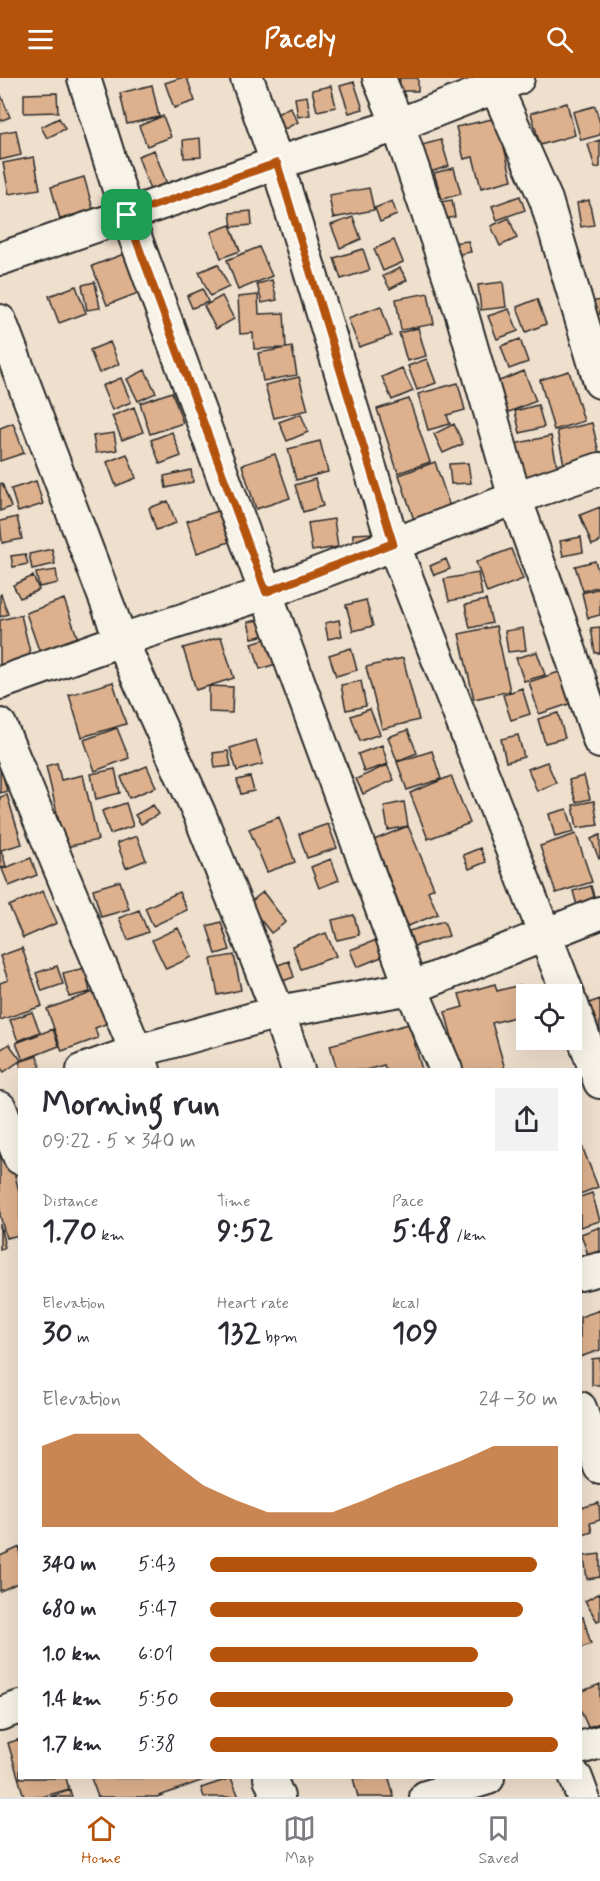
<!DOCTYPE html>
<html lang="en">
<head>
<meta charset="utf-8">
<style>
  :root { --surface:#fff; --page:#f2f2f3; --text:#2b2b33; --muted:#7c7c81; --line:#e1e1e2; --accent:#b45309 }
  body { margin:0; font-family:Mynerve,sans-serif; background:var(--page); color:var(--text); height:100vh; display:flex; flex-direction:column; font-size:22px; white-space:nowrap }
  * { box-sizing:border-box; margin:0 }
  p { font-size:20px; color:var(--muted) }
  .icon { flex:none; width:33px; height:33px; fill:none; stroke:currentColor; stroke-width:2; stroke-linecap:round; stroke-linejoin:round }
  .map { position:relative; flex:1; overflow:hidden }
  .details { position:absolute; left:18px; top:990px; width:564px; height:711px; display:flex; flex-direction:column; background:var(--surface); border-radius:0px; box-shadow:0 6px 24px #0002 }
  .details>* { flex:none }
  .fabs { position:absolute; left:516px; top:906px; display:grid; gap:12px }
  .fabs a { display:grid; place-items:center; width:66px; height:66px; border-radius:0px; background:var(--surface); box-shadow:0 6px 24px #0002; font-size:30px }
  .pin { position:absolute; display:grid; place-items:center; width:51px; height:51px; color:#fff; margin:-26px; border-radius:12px; box-shadow:0 3px 9px #0006 }
  .round { display:grid; place-items:center; flex:none; width:63px; height:63px; border-radius:0px; background:var(--page) }
  .summary { display:flex; align-items:center; justify-content:space-between; height:102px; padding:0 24px }
  h1 { font-size:33px; font-weight:800; line-height:45px }
  .metrics { display:grid; grid-template-columns:repeat(3,1fr); gap:9px; height:102px; padding:6px 24px }
  .metrics div { display:grid; align-content:center }
  .metrics b { font-size:30px; font-weight:800 }
  .metrics small { font-size:16px; font-weight:400 }
  .metrics p { font-size:16px }
  .chart { height:168px; padding:12px 24px }
  .chart p { display:flex; justify-content:space-between }
  .chart svg { width:100%; height:108px; margin-top:6px; fill:var(--accent); opacity:.7 }
  ul { padding:0 24px; list-style:none; font-size:20px }
  li { display:grid; grid-template-columns:96px 72px 1fr; align-items:center; height:45px }
  li i { height:15px; border-radius:8px; background:var(--accent) }
  header { display:flex; justify-content:space-between; align-items:center; height:78px; padding:0 24px; background:var(--accent); color:#fff; font-size:27px; font-weight:800 }
  .menu { display:flex; justify-content:space-around; align-items:center; height:84px; border-top:2px solid var(--line); background:var(--surface); font-size:16px; color:var(--muted) }
  .menu a { display:grid; justify-items:center; gap:3px }
  .menu .active { color:var(--accent) }
  .map>svg:first-child { display:block }
  .building { fill:#ddb18e; stroke:#2b2b2b; stroke-width:1.5 }
  .lines { fill:none; stroke-linecap:round; stroke-linejoin:round }
  .minor-casing { stroke:#2b2b2b; stroke-width:36 }
  .minor { stroke:#f7f3e8; stroke-width:32 }
  .route-casing { stroke:#fff; stroke-width:12 }
  .route { stroke:#b45309; stroke-width:8 }
</style>
</head>
<body>
<header><svg class="icon" aria-label="menu" viewBox="0 0 24 24"><path d="M4 6h16M4 12h16M4 18h16"/></svg>Pacely<svg class="icon" aria-label="search" viewBox="0 0 24 24"><circle cx="10" cy="10" r="6"/><path d="M15 15l6 6"/></svg></header>
<div class="map">
<svg width="600" height="1719" viewBox="0 0 600 1719">
  <rect width="100%" height="100%" fill="#efdfcd"/>
  <filter id="ink" filterUnits="userSpaceOnUse"><feTurbulence type="fractalNoise" baseFrequency=".0167" numOctaves="2"/><feDisplacementMap in="SourceGraphic" scale="12" xChannelSelector="R" yChannelSelector="G"/><feConvolveMatrix kernelMatrix="1 2 1 2 8 2 1 2 1" color-interpolation-filters="sRGB"/></filter>
  <g filter="url(#ink)">
    <!-- building -->
    <path class="building" d="M180,0H187L195,23L174,30L165,5Z
      M400,0H418V13H399Z
      M354,4L363,31L349,35L340,8Z
      M152,7L159,39L127,46L120,15Z
      M331,8L336,29L317,33L312,12Z
      M0,15L10,39L0,43Z
      M57,15L58,34L24,35V16Z
      M307,18L310,37L298,39L295,20Z
      M567,25L575,57L540,67L531,35Z
      M595,28L600,45V57L581,62L573,34Z
      M290,29L298,44L285,51L277,36Z
      M163,38L171,59L147,68L139,48Z
      M59,40L65,51L47,60L41,49Z
      M497,40L512,102L481,110L473,79L464,81L456,49Z
      M16,52L21,77L0,82V55Z
      M200,60L201,79L184,80L183,62Z
      M441,62L449,88L430,94L422,67Z
      M600,62V89L595,90L588,66Z
      M154,72L167,106L150,112L138,78Z
      M34,79L40,111L9,116L3,85Z
      M454,90L461,116L442,121L434,95Z
      M84,99L93,131L60,141L51,109Z
      M369,110L374,132L333,140L329,117Z
      M520,118L525,132L497,142L492,128Z
      M452,122L455,139L443,141L440,124Z
      M589,122L594,147L581,149L577,125Z
      M392,123L397,137L380,144L375,130Z
      M251,133L252,147L232,149L230,135Z
      M353,139L361,161L340,170L331,147Z
      M509,140L517,160L500,168L491,148Z
      M230,147L240,173L221,180L211,154Z
      M394,162L403,184L383,193L374,171Z
      M468,163L471,174L455,177L452,165Z
      M259,169L272,198L238,212L227,182Z
      M363,171L370,192L341,201L334,180Z
      M129,174L143,213L107,227L92,188Z
      M218,186L229,209L210,218L199,194Z
      M400,190L407,202L390,211L383,198Z
      M272,202L277,222L262,225L257,206Z
      M95,204L100,230L87,232L82,207Z
      M503,204L506,229L481,232L478,207Z
      M76,208L86,235L59,245L49,218Z
      M203,211L208,224L192,230L187,218Z
      M428,215L434,246L401,252L396,221Z
      M258,217L259,236L284,235L286,270L254,271L253,255L240,256L238,219Z
      M222,218L234,241L216,251L204,228Z
      M537,221L546,246L526,254L517,229Z
      M600,222V236L592,239L588,225Z
      M381,228L391,258L359,269L348,240Z
      M509,231L518,253L497,261L488,238Z
      M418,250L426,278L407,283L399,255Z
      M520,261L528,284L509,291L501,268Z
      M110,264L119,286L99,295L90,272Z
      M292,269L297,297L263,303L258,275Z
      M427,281L436,305L417,312L408,288Z
      M402,290L413,313L392,322L382,299Z
      M145,292L156,315L138,323L127,301Z
      M524,293L536,323L504,336L492,306Z
      M569,293L584,343L554,352L540,302Z
      M299,299L308,332L274,340L265,307Z
      M121,300L131,324L112,332L102,308Z
      M458,305L465,332L447,337L450,346L428,352L418,316Z
      M172,314L183,345L150,356L140,325Z
      M409,321L430,384L398,395L377,331Z
      M538,327L544,349L520,355L515,333Z
      M134,329L143,354L122,362L112,338Z
      M301,336L308,354L287,363L279,344Z
      M13,345L24,375L0,383V350Z
      M592,345L600,379L565,391L557,353Z
      M454,346L463,366L443,375L434,356Z
      M172,354L181,378L160,386L151,362Z
      M114,355L117,372L96,375L93,358Z
      M551,358L559,398L522,406L514,366Z
      M320,363L328,394L296,402L288,371Z
      M127,376L136,400L116,408L107,384Z
      M275,376L290,420L256,431L242,387Z
      M435,384L450,429L414,442L399,397Z
      M468,385L471,405L451,406L449,386Z
      M191,392L193,404L166,410L164,398Z
      M315,401L323,428L303,434L295,407Z
      M36,403L43,426L18,434L11,411Z
      M2,405L11,429L0,433V406Z
      M168,423L176,445L156,452L149,430Z
      M600,429V464L592,467L580,437Z
      M218,433L229,464L197,475L187,443Z
      M17,439L22,461L2,465L0,443Z
      M334,441L338,469L312,473L308,445Z
      M375,455V472H353V456Z
      M581,459L583,474L563,478L560,463Z
      M52,471L55,486L32,491L29,476Z
      M511,471L523,501L487,515L476,484Z
      M25,476L28,486L13,489L11,478Z
      M446,481L450,491L434,497L430,488Z
      M595,483L600,498V508L583,513L575,488Z
      M56,492L58,505L39,509L36,495Z
      M478,495L482,517L449,523L444,501Z
      M33,498L39,512L20,520L13,507Z
      M600,510V537L588,540L582,515Z
      M1,516L8,536L0,539V517Z
      M64,521L78,561L40,575L26,535Z
      M366,522L373,548L353,553L346,527Z
      M486,522L492,545L470,550L465,527Z
      M21,537L32,582L0,589V542Z
      M263,541L266,557L252,560L248,544Z
      M339,542L342,558L328,561L325,545Z
      M496,548L510,613L474,621L459,556Z
      M600,549V575H595L591,550Z
      M523,550L526,572L508,574L505,553Z
      M221,559L234,600L196,612L183,570Z
      M271,559L279,585L260,591L252,565Z
      M351,570L357,592L336,598L329,577Z
      M537,574L545,597L524,603L516,580Z
      M403,580L419,642L382,651L366,589Z
      M562,593L572,625L539,636L529,604Z
      M361,603L366,628L346,632L341,607Z
      M113,604L126,646L82,659L69,617Z
      M209,608L233,609L232,635L209,634Z
      M522,610L530,636L511,642L503,617Z
      M370,631L380,656L360,663L351,638Z
      M558,635L565,660L545,665L538,641Z
      M117,650L129,680L95,693L84,662Z
      M408,652L417,675L397,683L388,659Z
      M518,657L524,679L506,684L501,661Z
      M256,662L263,686L237,693L230,670Z
      M382,667L388,686L364,694L358,676Z
      M228,673L231,688L215,690L213,675Z
      M432,673L441,701L407,712L397,684Z
      M547,684L556,705L537,713L528,691Z
      M57,685L61,702L83,697L98,762L65,769L46,688Z
      M0,686L7,713L0,715Z
      M387,687L394,702L363,716L356,701Z
      M147,688L156,709L129,720L121,699Z
      M115,691L120,715L96,721L91,696Z
      M451,698L470,745L428,761L410,715Z
      M584,698L590,721L576,724L569,702Z
      M250,699L254,713L241,716L237,702Z
      M7,717L22,766L1,772L6,788L0,790V719Z
      M594,723L598,747L577,750L573,727Z
      M404,724L408,748L388,752L384,728Z
      M126,725L133,748L110,756L102,733Z
      M153,727L159,736L141,746L135,737Z
      M567,731L574,754L555,759L549,736Z
      M279,739L295,784L267,794L249,751Z
      M328,746L337,770L307,780L299,756Z
      M408,748L434,810L428,813L438,836L408,848L374,762Z
      M576,756L592,804L556,815L540,768Z
      M600,757V780L599,781L591,761Z
      M137,758L146,782L126,790L117,765Z
      M480,770L486,784L469,791L463,777Z
      M31,780L37,797L9,808L2,791Z
      M331,781L339,802L319,810L311,789Z
      M120,803L129,831L101,839L93,811Z
      M591,808L596,825L578,831L573,813Z
      M43,813L57,845L23,860L9,828Z
      M179,814L187,832L153,848L145,830Z
      M263,814L286,844L271,855L248,826Z
      M139,832L148,854L128,862L119,840Z
      M354,837L359,857L337,862L332,842Z
      M444,843L449,858L414,868L409,853Z
      M221,844L230,872L216,876L207,848Z
      M178,850L192,879L166,891L152,862Z
      M326,855L336,878L301,891L292,868Z
      M382,860L389,876L357,889L350,872Z
      M22,870L42,928L0,942V905L8,902L0,878Z
      M234,877L241,912L218,917L211,881Z
      M289,883L294,899L283,903L278,887Z
      M57,888L63,906L42,913L36,895Z
      M85,890L90,914L69,919L63,895Z
      M495,906L497,913L520,907L526,929V936L492,945L505,991L461,992L445,934L463,929L459,916Z
      M102,911L113,943L95,950L98,960L62,973L47,931Z
      M600,921V955L589,925Z
      M32,934L40,954L18,963L10,942Z
      M409,946L422,992H386L384,987L366,992H337L330,967Z
      M53,951L59,968L23,982L16,965Z
      M9,966L21,982L4,994L0,989V972Z
      M37,978L41,990L22,992L19,984Z
      M580,1063L598,1109L580,1116Z
      M9,1074L20,1117V1157L6,1160L0,1137V1076Z
      M592,1115L600,1143L580,1149V1119Z
      M0,1146L5,1170L0,1171Z
      M600,1149V1173L588,1177L581,1156Z
      M600,1232V1272L580,1279V1239Z
      M600,1280V1307H592V1281Z
      M599,1425L600,1442L590,1445L592,1454L580,1458V1430Z
      M20,1469V1504L0,1513V1478Z
      M600,1476V1499L587,1501L584,1478Z
      M600,1515V1542L597,1543L585,1523Z
      M583,1539L591,1566L580,1570V1540Z
      M600,1606V1645L588,1649L580,1631V1614Z
      M20,1661V1700H66L69,1711L42,1719H24L8,1665Z
      M91,1700H206V1701L157,1719H98Z
      M231,1700L239,1719H204L201,1710Z
      M353,1700H389L394,1719H358Z
      M70,1712L72,1719H50Z"/>
    <g class="lines">
      <defs>
        <path id="minor" d="M84,0L127,137L411,910L446,992
          M247,0L277,85L393,465L568,916
          M379,0L398,47L461,233L515,420L564,555L600,664
          M492,0L546,122L600,304
          M0,181L277,85L398,47L518,0
          M0,243L121,562L199,735L278,934L298,992
          M0,605L121,562L266,515L515,420L600,391
          M0,647L144,992
          M572,927L600,1004
          M83,992L138,973L278,934L411,910L600,835
          M0,1030L20,1080
          M580,1196L600,1191
          M580,1330L600,1389
          M0,1636L20,1629
          M580,1670L600,1664
          M270,1700L278,1719
          M576,1700L583,1719
          M426,1719L488,1700"/>
      </defs>
      <!-- minor casing -->
      <use href="#minor" class="minor-casing"/>
      <!-- minor -->
      <use href="#minor" class="minor"/>
    </g>
  </g>
  <g class="lines" filter="url(#ink)">
    <defs>
      <path id="route" d="M277,85L393,465L266,514L127,137Z"/>
    </defs>
    <!-- route casing -->
    <use href="#route" class="route-casing"/>
    <!-- route -->
    <use href="#route" class="route"/>
  </g>
</svg>
<div class="fabs">
<a><svg class="icon" aria-label="locate" viewBox="0 0 24 24"><circle cx="12" cy="12" r="6"/><path d="M12 2v4M12 18v4M2 12h4M18 12h4"/></svg></a>
</div>
<div class="pin" style="left:127px;top:137px;background:#1e9e55"><svg class="icon" aria-label="arrive" viewBox="0 0 24 24"><path d="M6 21V4h12l-3 4 3 4H6"/></svg></div>
<section class="details">
<div class="summary"><div><h1>Morning run</h1><p>09:22 · 5 × 340 m</p></div><a class="round"><svg class="icon" aria-label="share" viewBox="0 0 24 24"><path d="M12 15V3M7 8l5-5 5 5M5 13v7h14v-7"/></svg></a></div>
<div class="metrics">
<div><p>Distance</p><b>1.70<small> km</small></b></div>
<div><p>Time</p><b>9:52</b></div>
<div><p>Pace</p><b>5:48<small> /km</small></b></div>
</div>
<div class="metrics">
<div><p>Elevation</p><b>30<small> m</small></b></div>
<div><p>Heart rate</p><b>132<small> bpm</small></b></div>
<div><p>kcal</p><b>109</b></div>
</div>
<div class="chart"><p><span>Elevation</span>24–30 m</p>
<svg viewBox="0 0 160 44" preserveAspectRatio="none"><path d="M0 44V11L10 6L20 6L30 6L40 17L50 27L60 33L70 38L80 38L90 38L100 33L110 27L120 22L130 17L140 11L150 11L160 11V44z"/></svg>
</div>
<ul>
<li><b>340 m</b>5:43<i style="width:94%"></i></li>
<li><b>680 m</b>5:47<i style="width:90%"></i></li>
<li><b>1.0 km</b>6:01<i style="width:77%"></i></li>
<li><b>1.4 km</b>5:50<i style="width:87%"></i></li>
<li><b>1.7 km</b>5:38<i style="width:100%"></i></li>
</ul>
</section>
</div>
<nav class="menu">
<a class="active"><svg class="icon" aria-label="home" viewBox="0 0 24 24"><path d="M3 11l9-7 9 7M6 9v11h12V9"/></svg>Home</a>
<a><svg class="icon" aria-label="map" viewBox="0 0 24 24"><path d="M3 6l6-2 6 2 6-2v14l-6 2-6-2-6 2zM9 4v14M15 6v14"/></svg>Map</a>
<a><svg class="icon" aria-label="saved" viewBox="0 0 24 24"><path d="M7 4h10v16l-5-4-5 4z"/></svg>Saved</a>
</nav>
</body>
</html>
